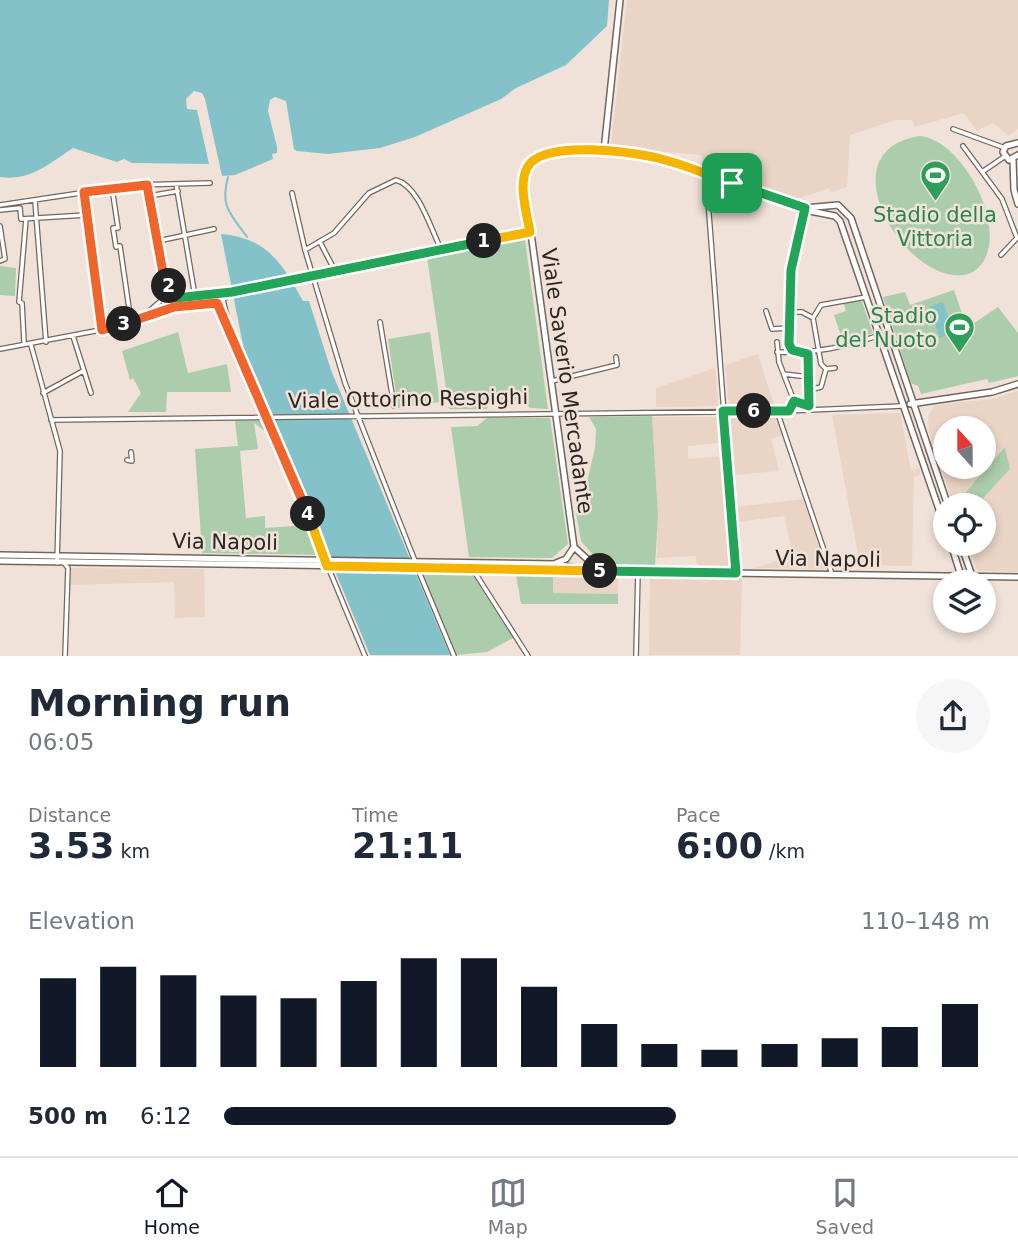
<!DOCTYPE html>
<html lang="en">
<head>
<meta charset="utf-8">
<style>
  :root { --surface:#fff; --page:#f6f6f7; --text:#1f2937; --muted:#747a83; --line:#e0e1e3; --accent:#111827 }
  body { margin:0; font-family:"DejaVu Sans",sans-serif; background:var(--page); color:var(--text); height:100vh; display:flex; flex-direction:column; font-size:26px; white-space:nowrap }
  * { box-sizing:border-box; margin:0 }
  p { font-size:23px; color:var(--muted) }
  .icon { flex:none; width:38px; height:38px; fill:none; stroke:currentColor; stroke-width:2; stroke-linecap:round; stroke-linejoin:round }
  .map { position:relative; height:656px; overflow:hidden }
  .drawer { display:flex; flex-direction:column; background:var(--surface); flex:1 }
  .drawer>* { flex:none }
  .needle { width:46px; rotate:339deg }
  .buttons { position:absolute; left:933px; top:416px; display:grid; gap:14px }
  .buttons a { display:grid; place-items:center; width:63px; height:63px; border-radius:50%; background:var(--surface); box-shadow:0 4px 10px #0003; font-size:35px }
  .pin { position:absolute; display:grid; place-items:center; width:60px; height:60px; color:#fff; margin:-30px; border-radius:14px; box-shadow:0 4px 10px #0006 }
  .km { position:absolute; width:35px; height:35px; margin:-18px; border-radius:50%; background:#222; color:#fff; font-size:19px; line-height:35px; text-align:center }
  .round { display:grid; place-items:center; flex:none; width:74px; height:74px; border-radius:37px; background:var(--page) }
  .overview { display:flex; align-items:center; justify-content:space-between; height:119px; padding:0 28px }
  h1 { font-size:38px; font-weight:600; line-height:52px }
  .stats { display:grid; grid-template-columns:repeat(3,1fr); gap:10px; height:119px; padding:7px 28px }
  .stats div { display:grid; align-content:center }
  .stats b { font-size:35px; font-weight:600 }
  .stats small { font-size:19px; font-weight:400 }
  .stats p { font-size:19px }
  .chart { height:196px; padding:14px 28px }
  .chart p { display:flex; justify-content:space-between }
  .chart svg { width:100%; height:126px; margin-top:7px; stroke:var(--accent); stroke-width:6 }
  ul { padding:0 28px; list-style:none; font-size:23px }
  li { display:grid; grid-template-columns:112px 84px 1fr; align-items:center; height:52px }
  li i { height:18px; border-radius:9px; background:var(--accent) }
  .dock { display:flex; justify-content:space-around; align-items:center; height:98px; border-top:2px solid var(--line); background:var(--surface); font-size:19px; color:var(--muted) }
  .dock a { display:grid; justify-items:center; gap:4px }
  .dock .current { color:var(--accent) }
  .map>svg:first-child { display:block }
  .built { fill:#e9d4c6; fill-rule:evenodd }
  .green { fill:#abcdab; fill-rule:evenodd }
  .water { fill:#83c2c8 }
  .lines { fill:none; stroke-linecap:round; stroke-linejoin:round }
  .stream { stroke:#83c2c8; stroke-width:2 }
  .street-casing { stroke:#72665d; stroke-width:6 }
  .secondary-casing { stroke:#72665d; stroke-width:8 }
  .street { stroke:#fff; stroke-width:3.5 }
  .secondary { stroke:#fff; stroke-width:5 }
  .split-1-casing { stroke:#fff; stroke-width:14 }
  .split-2-casing { stroke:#fff; stroke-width:14 }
  .split-3-casing { stroke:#fff; stroke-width:14 }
  .split-4-casing { stroke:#fff; stroke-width:14 }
  .split-5-casing { stroke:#fff; stroke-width:14 }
  .split-6-casing { stroke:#fff; stroke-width:14 }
  .split-7-casing { stroke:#fff; stroke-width:14 }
  .split-1 { stroke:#f5b400; stroke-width:9 }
  .split-2 { stroke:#22a559; stroke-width:9 }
  .split-3 { stroke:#f0652b; stroke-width:9 }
  .split-4 { stroke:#f0652b; stroke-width:9 }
  .split-5 { stroke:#f5b400; stroke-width:9 }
  .split-6 { stroke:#22a559; stroke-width:9 }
  .split-7 { stroke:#22a559; stroke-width:9 }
  .labels { text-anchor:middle; stroke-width:5; stroke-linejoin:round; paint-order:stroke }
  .leisure-label { font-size:21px; fill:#27864d; stroke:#f0e2d8 }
  .street-label { font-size:21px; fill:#2b2622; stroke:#f0e2d8 }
</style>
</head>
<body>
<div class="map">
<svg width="1018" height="656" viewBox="0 0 1018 656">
  <rect width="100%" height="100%" fill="#f0e2d8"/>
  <!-- built -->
  <path class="built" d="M627,0H1018V129L1009,136L993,123L977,131L964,113L915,127L912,120H895L850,135L847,187L831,192L829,188L794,200L705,168L701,155L611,147Z
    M758,354L774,405L729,406L725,365Z
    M715,368L718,406L656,407V388Z
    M1018,391V572L978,571L967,544H984V506H976L1010,469L1005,448L954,506L929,432L928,416L936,405L992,399ZM945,429H984V467H945Z
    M900,413L911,471L919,468L921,474L914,477L912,566L860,565L832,415Z
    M774,416L782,435L771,439L779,471L734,475L729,417Z
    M652,417H719L721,443L688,446V459L722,456L730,567H697L696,556L657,558L658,516Z
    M803,499L827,569L756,568L793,555L784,516L737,522L736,507Z
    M70,568L204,569L205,617L175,618L174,582L70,585Z
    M553,576L618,577V594L552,593Z
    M650,577L742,578L740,655H649Z"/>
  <!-- green -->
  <path class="green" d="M920,136C968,141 1018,247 971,273C912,295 820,151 920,136Z
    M525,240L548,409L530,408L522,400L489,401L487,409H449L427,257Z
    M0,266L16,268L15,296L0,295Z
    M954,290L967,328L998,307L1018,333V376L989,383L987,379L921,394L918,386L911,383L883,297L905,292L910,305Z
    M861,299L873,333L843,342L834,315L846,311L843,302Z
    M178,332L188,373L227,364L231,392H167L166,412H128L141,393L133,378L130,380L122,351Z
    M430,332L440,402L398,408L388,339Z
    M652,416L658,516L655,566L602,565L581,541L576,513L580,512L595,448L596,429L589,417Z
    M487,418H550L568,544L552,558L469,557L451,427L477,426Z
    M265,420L322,555L202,553L195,449L238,446L235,421ZM254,423L269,434L307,525L265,528V516L246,518L240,451L258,449Z
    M1005,447L1010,469L976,506H954Z
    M421,573H473L515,637L487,652L456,655Z
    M516,575L553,576V593L618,594V604H521Z"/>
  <!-- water -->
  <path class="water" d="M0,0H609L607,26L566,65L516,88L501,99L415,137L380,148L328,154L297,151L294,149L286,101L275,97L270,100L268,111L277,147V153L272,154L273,159L235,175L222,176L205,99L202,93L194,91L186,99L187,109L197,110L209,164L132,163L124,159L117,162L73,148C50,163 29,182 0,177Z
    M221,234C267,238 282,263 303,301H309L331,370L450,655H370L245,355Z
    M943,302L954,333L940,338L929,307Z"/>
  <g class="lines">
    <!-- stream -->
    <path class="stream" d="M228,177C220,207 230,213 247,237"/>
    <defs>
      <path id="street" d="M953,129L1005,148
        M963,146L1002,199L1017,238L1001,255
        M982,172L1004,157
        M706,174L736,573
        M176,184L195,296
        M147,185L165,296
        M112,188L118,228H113L116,247L120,246L131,322
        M84,193L102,330
        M292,193L305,250L345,383L415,561
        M149,196L178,191
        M35,201L46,342
        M0,205L134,185L210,183
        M0,210L20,208L21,219L86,215
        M0,226L5,259L0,261
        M158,241L214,229
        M320,242L334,269
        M305,250L334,233L369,193L396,180C419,186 431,230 441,249
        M165,280L175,297
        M232,292L223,300L231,333L365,656
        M176,298L232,292L530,232
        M217,303L226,320
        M170,308L165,305L163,300L167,295L174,296
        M766,311L772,329L789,328
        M790,312H802L813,318
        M140,319L164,298
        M380,322L394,406
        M73,336L91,393
        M24,342L22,303L19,302L26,219
        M777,342L779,362L794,401L789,411
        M31,345L60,451L57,563
        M0,349L116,327L174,307L217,303
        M792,350L789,344L791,270L805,208
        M777,352C813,354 845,347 880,335
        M808,354L811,410
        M826,369L821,364L813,318L821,305L866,297
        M784,374L808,377
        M552,381L617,365L616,357
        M809,390L821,387L826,369L835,368
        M43,393L83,371
        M794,401L808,405
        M777,411L832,574
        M51,420L786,411L902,406
        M127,460L132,461L131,452
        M64,563L68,568L65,656
        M417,567L454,656
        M472,568L528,656
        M636,656L638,572"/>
      <path id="secondary" d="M1018,143L1006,146L1003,152L1009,160L1018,155
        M604,151L620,0
        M1013,160L1014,190L1018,204
        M805,208L838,205L851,218L948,506
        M910,404L992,392L1018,384
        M951,544L961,576
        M961,544L972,576
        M574,547L524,182L531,161L552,151H604L645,156L664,159L810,211L835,216L840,221L945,527
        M574,547L600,571
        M0,555L554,564L591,571L1018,577
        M0,561L568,569
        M556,563L566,559L574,547"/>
    </defs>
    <!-- street casing -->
    <use href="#street" class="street-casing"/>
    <!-- secondary casing -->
    <use href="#secondary" class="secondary-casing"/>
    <!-- street -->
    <use href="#street" class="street"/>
    <!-- secondary -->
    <use href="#secondary" class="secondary"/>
  </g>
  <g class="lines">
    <defs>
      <path id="split-1" d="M484,241L530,232C527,214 518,185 527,168C541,138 638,152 665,160C688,166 710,176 732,183"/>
      <path id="split-2" d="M169,286L176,298L232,292L484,241"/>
      <path id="split-3" d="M124,324L102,330L84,192L147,185L164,278L169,286"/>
      <path id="split-4" d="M124,324L174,307L217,303L308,514"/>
      <path id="split-5" d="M308,514L327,566L600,571"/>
      <path id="split-6" d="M600,571L736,573L723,411H754"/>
      <path id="split-7" d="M732,183L805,208L791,270L789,344L792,350L808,354L809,406L794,401L789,411H754"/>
    </defs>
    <!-- split-1 casing -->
    <use href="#split-1" class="split-1-casing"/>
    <!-- split-2 casing -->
    <use href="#split-2" class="split-2-casing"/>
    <!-- split-3 casing -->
    <use href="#split-3" class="split-3-casing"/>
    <!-- split-4 casing -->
    <use href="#split-4" class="split-4-casing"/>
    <!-- split-5 casing -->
    <use href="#split-5" class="split-5-casing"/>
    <!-- split-6 casing -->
    <use href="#split-6" class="split-6-casing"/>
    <!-- split-7 casing -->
    <use href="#split-7" class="split-7-casing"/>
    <!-- split-1 -->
    <use href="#split-1" class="split-1"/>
    <!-- split-2 -->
    <use href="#split-2" class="split-2"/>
    <!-- split-3 -->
    <use href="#split-3" class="split-3"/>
    <!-- split-4 -->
    <use href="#split-4" class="split-4"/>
    <!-- split-5 -->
    <use href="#split-5" class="split-5"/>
    <!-- split-6 -->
    <use href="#split-6" class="split-6"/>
    <!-- split-7 -->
    <use href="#split-7" class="split-7"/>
  </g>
  <!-- icons -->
  <defs>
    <symbol id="stadium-pin" viewBox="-11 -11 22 30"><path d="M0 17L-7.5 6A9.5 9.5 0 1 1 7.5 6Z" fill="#2e9e5b" stroke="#f0e2d8"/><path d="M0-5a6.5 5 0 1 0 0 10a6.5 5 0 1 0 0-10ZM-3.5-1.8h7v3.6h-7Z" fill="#fff"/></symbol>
  </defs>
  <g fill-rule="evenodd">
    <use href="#stadium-pin" x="918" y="158" width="35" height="47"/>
    <use href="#stadium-pin" x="942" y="310" width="35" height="47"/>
  </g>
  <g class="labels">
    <!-- leisure labels -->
    <g class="leisure-label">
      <text x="935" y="222">Stadio della<tspan x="935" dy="24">Vittoria</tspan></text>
      <text x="937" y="323" text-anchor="end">Stadio<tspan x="937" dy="24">del Nuoto</tspan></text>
    </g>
    <!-- street labels -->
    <g class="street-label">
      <text transform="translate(567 381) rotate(82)" y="7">Viale Saverio Mercadante</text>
      <text transform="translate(408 399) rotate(-1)" y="7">Viale Ottorino Respighi</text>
      <text transform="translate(225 542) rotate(1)" y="7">Via Napoli</text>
      <text transform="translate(828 559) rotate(1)" y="7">Via Napoli</text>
    </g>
  </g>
</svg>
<div class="buttons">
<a><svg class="needle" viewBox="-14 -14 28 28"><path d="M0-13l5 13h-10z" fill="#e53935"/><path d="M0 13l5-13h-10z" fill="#747a83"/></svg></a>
<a><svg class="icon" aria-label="locate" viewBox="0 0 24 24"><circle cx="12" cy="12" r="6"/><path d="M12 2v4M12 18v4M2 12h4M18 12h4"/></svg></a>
<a><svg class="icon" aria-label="layers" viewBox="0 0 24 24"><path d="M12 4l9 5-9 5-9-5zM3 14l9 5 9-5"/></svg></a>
</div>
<div class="pin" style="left:732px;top:183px;background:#1e9e55"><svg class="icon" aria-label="arrive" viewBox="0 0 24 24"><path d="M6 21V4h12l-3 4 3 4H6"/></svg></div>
<b class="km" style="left:484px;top:241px">1</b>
<b class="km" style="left:169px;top:286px">2</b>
<b class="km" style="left:124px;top:324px">3</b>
<b class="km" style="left:308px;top:514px">4</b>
<b class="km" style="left:600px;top:571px">5</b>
<b class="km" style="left:754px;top:411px">6</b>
</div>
<section class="drawer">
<div class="overview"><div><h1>Morning run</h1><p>06:05</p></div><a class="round"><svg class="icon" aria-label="share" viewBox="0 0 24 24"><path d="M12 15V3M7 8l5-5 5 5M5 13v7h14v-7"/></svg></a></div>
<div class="stats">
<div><p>Distance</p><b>3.53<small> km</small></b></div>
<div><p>Time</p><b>21:11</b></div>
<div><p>Pace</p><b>6:00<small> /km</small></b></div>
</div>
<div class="chart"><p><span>Elevation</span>110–148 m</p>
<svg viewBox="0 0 160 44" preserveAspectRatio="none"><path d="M5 44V13M15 44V9M25 44V12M35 44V19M45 44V20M55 44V14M65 44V6M75 44V6M85 44V16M95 44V29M105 44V36M115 44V38M125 44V36M135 44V34M145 44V30M155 44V22"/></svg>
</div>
<ul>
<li><b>500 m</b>6:12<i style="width:59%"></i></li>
</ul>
</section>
<nav class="dock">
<a class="current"><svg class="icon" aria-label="home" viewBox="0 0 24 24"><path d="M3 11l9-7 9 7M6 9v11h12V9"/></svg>Home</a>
<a><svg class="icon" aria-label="map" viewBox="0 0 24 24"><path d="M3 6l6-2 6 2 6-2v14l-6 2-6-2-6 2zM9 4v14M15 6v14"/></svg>Map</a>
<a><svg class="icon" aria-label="saved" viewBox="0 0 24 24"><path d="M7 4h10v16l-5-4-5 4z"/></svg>Saved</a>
</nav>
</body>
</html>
